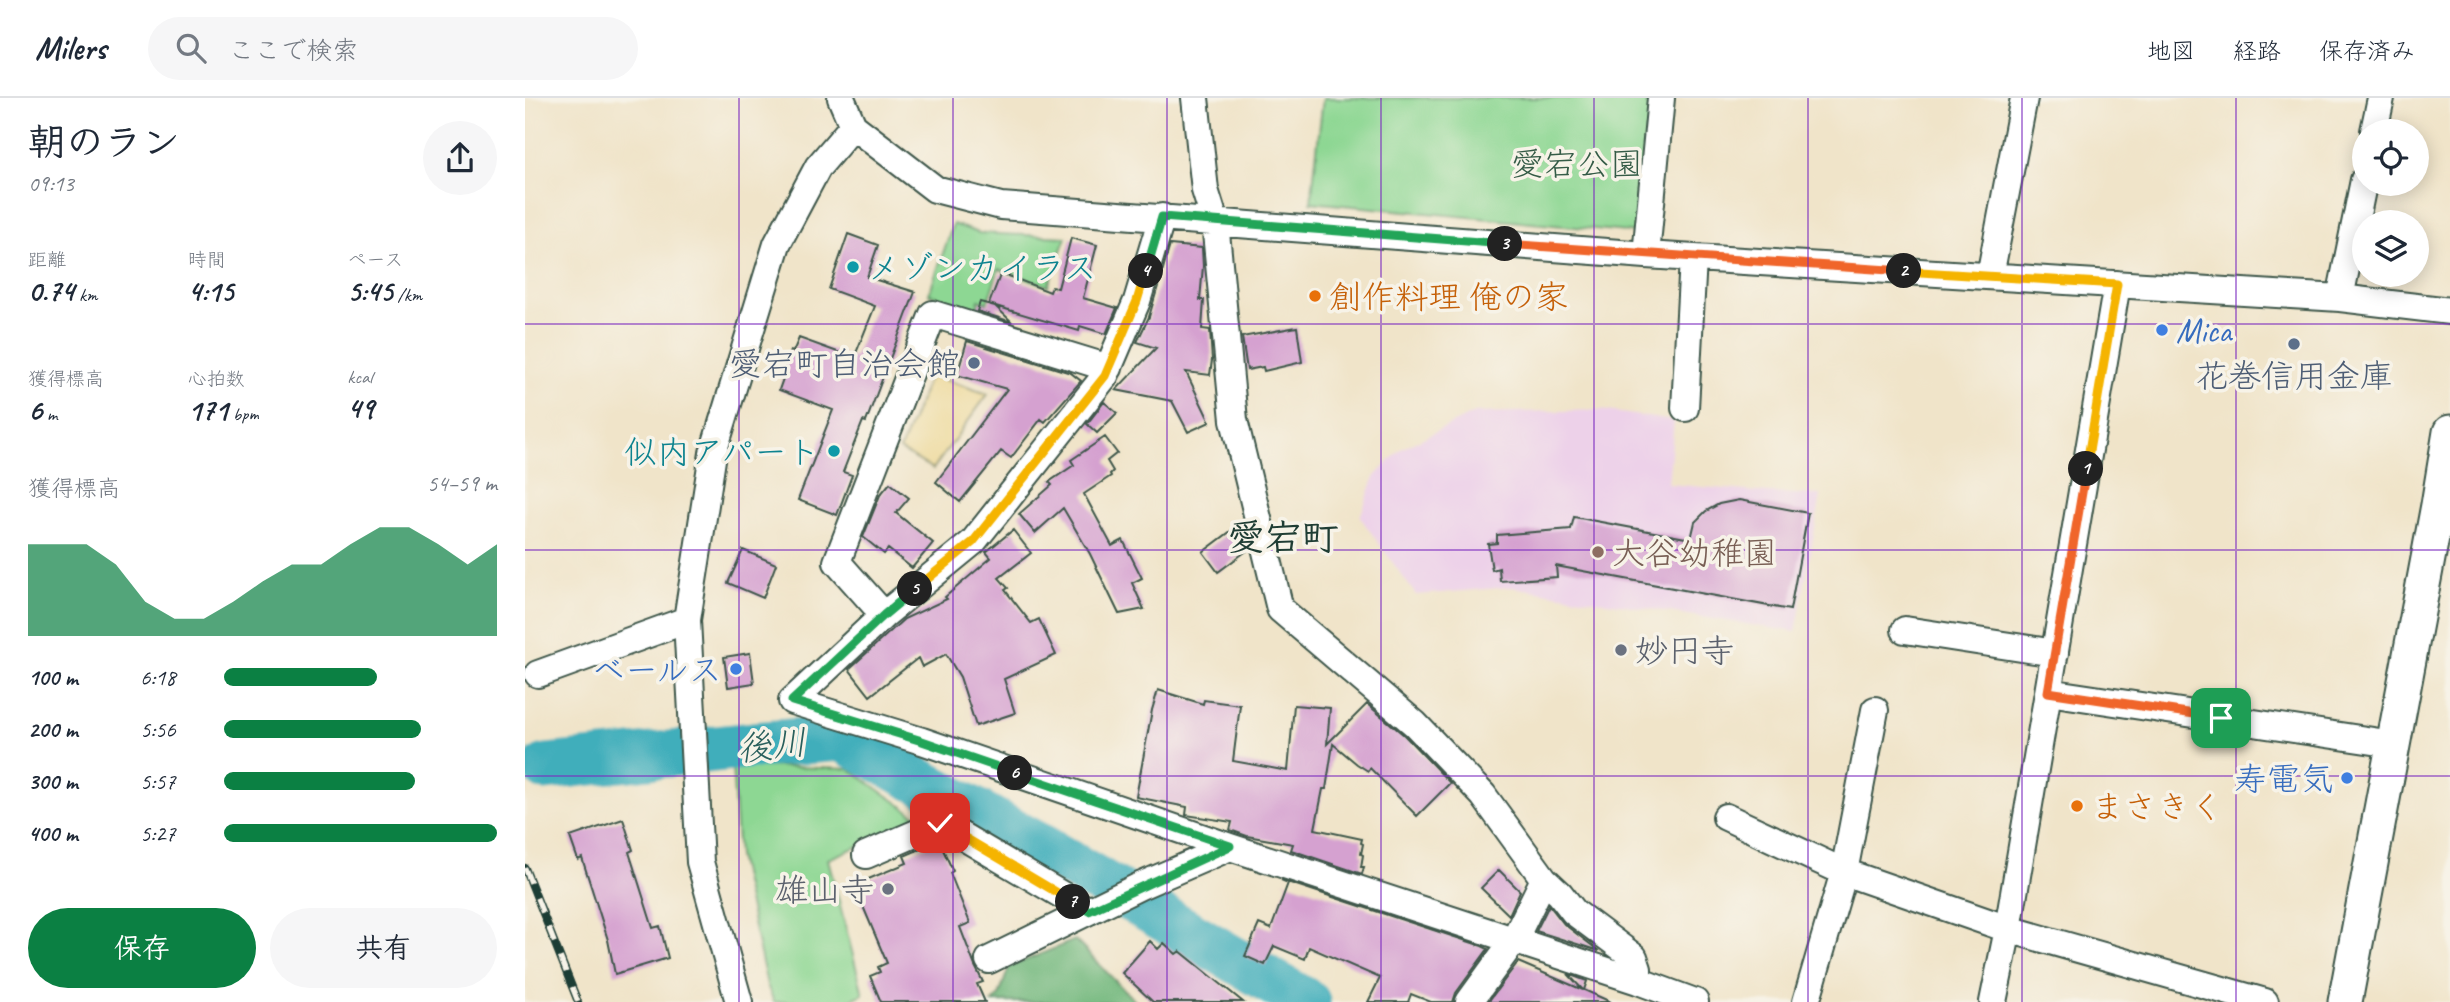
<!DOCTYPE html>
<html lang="ja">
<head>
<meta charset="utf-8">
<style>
  :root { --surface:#fff; --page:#f6f6f7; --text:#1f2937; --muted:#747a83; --line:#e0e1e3; --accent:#0b8043 }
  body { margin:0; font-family:Caveat,"Klee One",sans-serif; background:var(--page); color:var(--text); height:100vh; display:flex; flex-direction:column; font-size:26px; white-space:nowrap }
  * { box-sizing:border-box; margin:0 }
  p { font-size:23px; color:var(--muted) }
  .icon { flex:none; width:38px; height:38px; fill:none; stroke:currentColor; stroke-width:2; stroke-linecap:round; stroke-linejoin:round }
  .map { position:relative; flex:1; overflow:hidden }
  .drawer { display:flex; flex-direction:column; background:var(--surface); width:525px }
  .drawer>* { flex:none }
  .buttons { position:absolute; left:1827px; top:21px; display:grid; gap:14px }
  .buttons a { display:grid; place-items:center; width:77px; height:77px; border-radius:50%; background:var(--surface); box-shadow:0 4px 18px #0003; font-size:35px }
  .pin { position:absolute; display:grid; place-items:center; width:60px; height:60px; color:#fff; margin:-30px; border-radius:14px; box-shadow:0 4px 10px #0006 }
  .km { position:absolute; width:35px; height:35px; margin:-18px; border-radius:50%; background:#222; color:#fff; font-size:19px; line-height:35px; text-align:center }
  .round { display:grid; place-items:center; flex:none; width:74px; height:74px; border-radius:37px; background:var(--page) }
  .overview { display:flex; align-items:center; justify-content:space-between; height:119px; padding:0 28px }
  h1 { font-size:38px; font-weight:800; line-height:52px }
  .metrics { display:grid; grid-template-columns:repeat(3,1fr); gap:10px; height:119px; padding:7px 28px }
  .metrics div { display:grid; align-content:center }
  .metrics b { font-size:30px; font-weight:800 }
  .metrics small { font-size:19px; font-weight:400 }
  .metrics p { font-size:19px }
  .chart { height:196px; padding:14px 28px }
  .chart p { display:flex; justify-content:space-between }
  .chart svg { width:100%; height:126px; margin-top:7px; fill:var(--accent); opacity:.7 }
  .primary-button { display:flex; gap:14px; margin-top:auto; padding:14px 28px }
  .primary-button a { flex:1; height:80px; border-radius:42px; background:var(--accent); color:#fff; font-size:28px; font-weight:800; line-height:80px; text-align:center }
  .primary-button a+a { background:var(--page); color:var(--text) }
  ul { padding:0 28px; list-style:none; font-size:23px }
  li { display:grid; grid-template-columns:112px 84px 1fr; align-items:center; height:52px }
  li i { height:18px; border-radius:9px; background:var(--accent) }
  header { display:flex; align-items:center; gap:42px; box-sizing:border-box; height:98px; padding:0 35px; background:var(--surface); border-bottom:2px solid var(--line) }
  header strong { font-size:33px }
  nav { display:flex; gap:38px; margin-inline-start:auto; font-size:24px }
  .search { width:490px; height:63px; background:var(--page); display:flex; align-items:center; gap:18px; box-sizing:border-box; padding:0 24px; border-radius:38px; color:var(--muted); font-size:26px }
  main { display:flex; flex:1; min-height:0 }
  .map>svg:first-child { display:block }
  .built { fill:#edd1e9 }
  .green { fill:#8dd793; stroke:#568a64; stroke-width:2 }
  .forest { fill:#72b87d; stroke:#487a58; stroke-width:2 }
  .sand { fill:#eeda9e; stroke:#868c69; stroke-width:2 }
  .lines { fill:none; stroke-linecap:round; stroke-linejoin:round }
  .river { stroke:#3faebb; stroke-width:47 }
  .building { fill:#d5a1d0 }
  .minor-casing { stroke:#3e564a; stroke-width:30 }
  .major-casing { stroke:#3e564a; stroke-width:37 }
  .minor { stroke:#fff; stroke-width:26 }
  .major { stroke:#fff; stroke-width:33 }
  .rail-casing { stroke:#1f3d34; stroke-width:8 }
  .rail { stroke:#f7f3e8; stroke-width:5; stroke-dasharray:16; stroke-linecap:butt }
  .split-1-casing { stroke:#fff; stroke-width:14 }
  .split-2-casing { stroke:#fff; stroke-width:14 }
  .split-3-casing { stroke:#fff; stroke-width:14 }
  .split-4-casing { stroke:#fff; stroke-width:14 }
  .split-5-casing { stroke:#fff; stroke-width:14 }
  .split-6-casing { stroke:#fff; stroke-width:14 }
  .split-7-casing { stroke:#fff; stroke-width:14 }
  .split-8-casing { stroke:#fff; stroke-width:14 }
  .split-1 { stroke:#f0652b; stroke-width:9 }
  .split-2 { stroke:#f5b400; stroke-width:9 }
  .split-3 { stroke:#f0652b; stroke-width:9 }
  .split-4 { stroke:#22a559; stroke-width:9 }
  .split-5 { stroke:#f5b400; stroke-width:9 }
  .split-6 { stroke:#22a559; stroke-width:9 }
  .split-7 { stroke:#22a559; stroke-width:9 }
  .split-8 { stroke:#f5b400; stroke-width:9 }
  .grid { fill:none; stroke:#7b2cbf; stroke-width:2; stroke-opacity:0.55 }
  .culture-dot { fill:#0f9aa8; stroke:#f7f3e8; stroke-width:2.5 }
  .food-dot { fill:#e8710a; stroke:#f7f3e8; stroke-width:2.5 }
  .shop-dot { fill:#3f7fe0; stroke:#f7f3e8; stroke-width:2.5 }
  .service-dot { fill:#5c6f8a; stroke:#f7f3e8; stroke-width:2.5 }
  .education-dot { fill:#8d6e63; stroke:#f7f3e8; stroke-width:2.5 }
  .worship-dot { fill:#6b7280; stroke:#f7f3e8; stroke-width:2.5 }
  .labels { text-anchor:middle; stroke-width:7; stroke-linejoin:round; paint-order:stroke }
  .park-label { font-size:33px; fill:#355c47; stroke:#f7f3e8 }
  .culture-label { font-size:33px; fill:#0d838f; stroke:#f7f3e8; text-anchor:start }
  .food-label { font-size:33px; fill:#c56008; stroke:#f7f3e8; text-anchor:start }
  .shop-label { font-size:33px; fill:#366cbe; stroke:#f7f3e8; text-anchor:end }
  .service-label { font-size:33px; fill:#4e5e75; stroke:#f7f3e8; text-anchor:end }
  .education-label { font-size:33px; fill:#785e54; stroke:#f7f3e8; text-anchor:start }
  .worship-label { font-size:33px; fill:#5b616d; stroke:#f7f3e8; text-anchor:start }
  .water-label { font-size:35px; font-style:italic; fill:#295f5c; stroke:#f7f3e8 }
  .quarter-label { font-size:37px; font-weight:bold; fill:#1f3d34; stroke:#f7f3e8 }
</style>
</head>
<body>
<header>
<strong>Milers</strong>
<div class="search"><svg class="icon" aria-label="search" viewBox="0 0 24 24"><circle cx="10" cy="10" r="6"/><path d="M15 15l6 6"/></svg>ここで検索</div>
<nav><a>地図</a><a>経路</a><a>保存済み</a></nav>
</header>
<main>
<section class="drawer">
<div class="overview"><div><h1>朝のラン</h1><p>09:13</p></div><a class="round"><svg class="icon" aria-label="share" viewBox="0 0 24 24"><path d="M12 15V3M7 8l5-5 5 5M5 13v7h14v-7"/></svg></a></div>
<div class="metrics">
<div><p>距離</p><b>0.74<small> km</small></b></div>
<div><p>時間</p><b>4:15</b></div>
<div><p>ペース</p><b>5:45<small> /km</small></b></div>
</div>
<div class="metrics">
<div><p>獲得標高</p><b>6<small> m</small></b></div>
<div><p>心拍数</p><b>171<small> bpm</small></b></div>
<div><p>kcal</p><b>49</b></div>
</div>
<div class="chart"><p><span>獲得標高</span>54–59 m</p>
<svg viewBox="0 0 160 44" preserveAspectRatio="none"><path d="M0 44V12L10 12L20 12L30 19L40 32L50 38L60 38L70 32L80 25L90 19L100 19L110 12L120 6L130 6L140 12L150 19L160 12V44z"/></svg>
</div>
<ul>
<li><b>100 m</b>6:18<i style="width:56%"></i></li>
<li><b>200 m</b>5:56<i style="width:72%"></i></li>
<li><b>300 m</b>5:57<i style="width:70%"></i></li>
<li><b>400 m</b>5:27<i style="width:100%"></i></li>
</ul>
<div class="primary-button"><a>保存</a><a>共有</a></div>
</section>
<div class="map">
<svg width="1925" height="904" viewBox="0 0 1925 904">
  <rect width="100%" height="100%" fill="#f7f3e8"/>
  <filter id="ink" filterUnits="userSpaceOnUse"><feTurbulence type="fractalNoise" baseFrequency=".0143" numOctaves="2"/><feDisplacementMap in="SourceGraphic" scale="14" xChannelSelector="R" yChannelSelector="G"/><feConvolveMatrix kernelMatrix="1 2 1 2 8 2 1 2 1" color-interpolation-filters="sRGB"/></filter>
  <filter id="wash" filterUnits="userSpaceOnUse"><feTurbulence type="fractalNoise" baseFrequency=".00686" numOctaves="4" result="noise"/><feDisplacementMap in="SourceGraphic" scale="28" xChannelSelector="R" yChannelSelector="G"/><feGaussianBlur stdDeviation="1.57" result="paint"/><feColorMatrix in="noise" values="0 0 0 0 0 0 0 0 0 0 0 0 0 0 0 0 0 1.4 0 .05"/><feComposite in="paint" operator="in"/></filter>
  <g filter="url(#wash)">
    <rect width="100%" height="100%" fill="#f0e4c9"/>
    <!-- built -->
    <path class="built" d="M1076,312L1149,323L1143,386L1244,395L1296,397L1271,534L986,489L891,497L835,419L850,378L876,351L949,315Z"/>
    <!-- green -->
    <path class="green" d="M798,0H1130L1112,135L786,104Z
      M428,126L454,135L541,139L523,188L474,171L462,205L454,202L451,212L404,196Z
      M207,667L324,671L396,721L303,761L338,896L321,904H249L242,887L213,758Z"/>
    <!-- forest -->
    <path class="forest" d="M550,842L611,904H467L474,898L484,869Z"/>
    <!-- sand -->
    <path class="sand" d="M405,277L463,296L408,371L375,352Z"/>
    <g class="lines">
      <!-- river -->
      <path class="river" d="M21,669L228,647L316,640L523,753L782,904"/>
    </g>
    <g id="blocks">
      <!-- building -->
      <path class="building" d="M323,136L353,147L342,179L390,194L341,324L338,323L318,374L327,377L312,417L273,402L308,312L254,292L260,275L256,274L265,253L268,254L274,240L329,260L350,208L304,191Z
        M546,140L572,147L558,200L592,210L581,236L555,228L554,233L464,206L476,175L525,194L527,189L533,190Z
        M645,147L677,150L678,168L675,202H679L677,231L685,232L687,262L685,277L661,274L685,324L663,334L647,303L591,292L631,250L612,244L624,219Z
        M455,204L470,208L487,224L452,213Z
        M772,229L777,264L739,273L738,269L722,272L717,239Z
        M442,243L546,275L556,283L520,324L516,321L486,360L476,353L435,404L411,384L482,291L432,277Z
        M579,304L592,315L572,335L562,326Z
        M580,339L592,355L582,363L588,373L585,376L586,378L559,396L587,448L598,442L617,480L607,485L619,511L594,516L565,456L538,410L510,435L494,416L527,387L524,384L549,367L546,362Z
        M365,385L384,400L371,415L408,445L387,470L363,451L359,456L338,439L355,397Z
        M1214,402L1283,415L1265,512L1031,468L1032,479L975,483L974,470L967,472L963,446L972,445V437L1046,431L1049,419L1166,441L1170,424L1181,413L1194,406Z
        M710,430L724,451L693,474L678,454Z
        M488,432L506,455L474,480L483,490L480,492L506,525L514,521L531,557L479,581L490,615L451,628L435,579L421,556L397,569L393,560L345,598L324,571L379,521L422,501L420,499L466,460L461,454Z
        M218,452L251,466L238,500L203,485Z
        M225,555L229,585L203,589L199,559Z
        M633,592L678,606L679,602L715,607L708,663L763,673L769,607L805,610L802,646L842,606L879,637L925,685L892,718L845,670L843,673L832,666L808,646L801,691H798L790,731L837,741L836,745L838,746L836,756L838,757L836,769H839L837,776L766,752L768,746L722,738L705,732L707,724L661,717L662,709L611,699L627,612Z
        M98,721L108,752L104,754L128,830L135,828L143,860L90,876L83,842L57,760L53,762L45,739Z
        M414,743L428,773L425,775L445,825L435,829L450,868L458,884L452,886L460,904H356L345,878L355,874L353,869L362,865L329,787L382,765L379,758Z
        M974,772L995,793L984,817L956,790Z
        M756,782L957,848L963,851L931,895L928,904H906L886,896L883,904H843L855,880L784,849L780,861L749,848L740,867L720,858L734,826L746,831L763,785Z
        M1024,807L1039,826L1074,853L1011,833Z
        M625,843L633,851L639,845L651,856L655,853L718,904H628L597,875Z
        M993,864L1058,892L1043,876L1062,883L1059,892L1086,904H963Z"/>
    </g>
  </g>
  <g filter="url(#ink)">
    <use href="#blocks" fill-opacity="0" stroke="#3e564a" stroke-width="2"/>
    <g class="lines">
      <defs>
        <path id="minor" d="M316,0L328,28L410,91L476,108L1121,157L1815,200L1925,213
          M670,0L680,92L690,124L709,322L755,511L890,626L958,697L1019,781L989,842L944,904
          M1849,33L1856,0
          M637,119L612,203L580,278L448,444L359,517L267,603L397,643L705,749L1113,883L1170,904
          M1121,157L1136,0
          M1465,178L1499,0
          M1815,200L1839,82
          M1160,310L1168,160
          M359,517L312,464L408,216L584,270
          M1380,532L1530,555
          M13,576L162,522
          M1523,594L1868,646
          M1201,719L1319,774L1483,831L1740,904
          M341,757L415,725L564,813
          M1019,781L1035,796L1049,814L1109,859L1113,871V883
          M464,862L615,788L705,749
          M214,904L175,764L162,522L188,355L252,146L293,69L328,28
          M1281,904L1319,774L1350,612
          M1468,904L1483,831L1592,186"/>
        <path id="major" d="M1820,904L1913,407L1925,334"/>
      </defs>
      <!-- minor casing -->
      <use href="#minor" class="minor-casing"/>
      <!-- major casing -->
      <use href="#major" class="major-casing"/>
      <!-- minor -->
      <use href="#minor" class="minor"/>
      <!-- major -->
      <use href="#major" class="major"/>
      <defs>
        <path id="rail" d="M0,770L53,904"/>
      </defs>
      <!-- rail casing -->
      <use href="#rail" class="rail-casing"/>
      <!-- rail -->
      <use href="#rail" class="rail"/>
    </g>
  </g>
  <g class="lines" filter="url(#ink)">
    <defs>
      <path id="split-1" d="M1561,371L1523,594L1696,620"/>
      <path id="split-2" d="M1379,173L1592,186L1561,371"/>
      <path id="split-3" d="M980,146L1379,173"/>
      <path id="split-4" d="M621,173L637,119L980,146"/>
      <path id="split-5" d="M390,491L448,444L580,278L612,203L621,173"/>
      <path id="split-6" d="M390,491L359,517L267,603L397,643L490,675"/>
      <path id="split-7" d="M490,675L705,748L564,813L548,804"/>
      <path id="split-8" d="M415,725L548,804"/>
    </defs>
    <!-- split-1 casing -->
    <use href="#split-1" class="split-1-casing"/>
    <!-- split-2 casing -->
    <use href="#split-2" class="split-2-casing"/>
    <!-- split-3 casing -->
    <use href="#split-3" class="split-3-casing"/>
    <!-- split-4 casing -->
    <use href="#split-4" class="split-4-casing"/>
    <!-- split-5 casing -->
    <use href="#split-5" class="split-5-casing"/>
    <!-- split-6 casing -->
    <use href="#split-6" class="split-6-casing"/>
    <!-- split-7 casing -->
    <use href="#split-7" class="split-7-casing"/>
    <!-- split-8 casing -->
    <use href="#split-8" class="split-8-casing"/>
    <!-- split-1 -->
    <use href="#split-1" class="split-1"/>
    <!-- split-2 -->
    <use href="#split-2" class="split-2"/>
    <!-- split-3 -->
    <use href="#split-3" class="split-3"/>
    <!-- split-4 -->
    <use href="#split-4" class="split-4"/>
    <!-- split-5 -->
    <use href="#split-5" class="split-5"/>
    <!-- split-6 -->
    <use href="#split-6" class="split-6"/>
    <!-- split-7 -->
    <use href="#split-7" class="split-7"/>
    <!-- split-8 -->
    <use href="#split-8" class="split-8"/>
  </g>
  <!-- grid -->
  <path class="grid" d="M214,0V904M428,0V904M642,0V904M856,0V904M1069,0V904M1283,0V904M1497,0V904M1711,0V904M0,226H1925M0,452H1925M0,678H1925"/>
  <!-- markers -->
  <g class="culture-dot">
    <circle cx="328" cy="169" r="7"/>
    <circle cx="309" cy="353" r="7"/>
  </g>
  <g class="food-dot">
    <circle cx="790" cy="198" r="7"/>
    <circle cx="1552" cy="708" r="7"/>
  </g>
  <g class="shop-dot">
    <circle cx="1637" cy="232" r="7"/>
    <circle cx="211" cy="571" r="7"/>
    <circle cx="1822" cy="680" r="7"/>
  </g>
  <g class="service-dot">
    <circle cx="1769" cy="246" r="7"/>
    <circle cx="449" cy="265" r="7"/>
  </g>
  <circle class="education-dot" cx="1073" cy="454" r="7"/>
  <g class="worship-dot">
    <circle cx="1096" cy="552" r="7"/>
    <circle cx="363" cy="791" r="7"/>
  </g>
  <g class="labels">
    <!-- park labels -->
    <g class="park-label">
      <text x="1052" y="77">愛宕公園</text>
    </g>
    <!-- culture labels -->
    <g class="culture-label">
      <text x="342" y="181">メゾンカイラス</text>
      <text x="295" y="365" text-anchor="end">似内アパート</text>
    </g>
    <!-- food labels -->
    <g class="food-label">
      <text x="804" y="210">創作料理 俺の家</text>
      <text x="1566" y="720">まさきく</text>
    </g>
    <!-- shop labels -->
    <g class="shop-label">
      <text x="1651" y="244" text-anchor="start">Mica</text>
      <text x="197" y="583">ベールス</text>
      <text x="1808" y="692">寿電気</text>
    </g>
    <!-- service labels -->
    <g class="service-label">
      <text x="435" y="277">愛宕町自治会館</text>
      <text x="1769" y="289" text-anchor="middle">花巻信用金庫</text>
    </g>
    <!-- education labels -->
    <g class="education-label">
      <text x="1087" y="466">大谷幼稚園</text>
    </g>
    <!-- worship labels -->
    <g class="worship-label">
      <text x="1110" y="564">妙円寺</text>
      <text x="349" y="803" text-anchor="end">雄山寺</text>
    </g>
    <!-- water labels -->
    <g class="water-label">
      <text transform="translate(247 647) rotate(-6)" y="12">後川</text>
    </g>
    <!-- quarter labels -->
    <g class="quarter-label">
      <text x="758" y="452">愛宕町</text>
    </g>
  </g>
</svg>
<div class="buttons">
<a><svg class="icon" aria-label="locate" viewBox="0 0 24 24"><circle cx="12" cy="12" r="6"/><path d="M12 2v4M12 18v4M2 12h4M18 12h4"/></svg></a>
<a><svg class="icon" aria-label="layers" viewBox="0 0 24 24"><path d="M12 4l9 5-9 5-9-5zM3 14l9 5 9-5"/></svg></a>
</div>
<div class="pin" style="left:1696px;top:620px;background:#1e9e55"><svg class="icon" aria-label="arrive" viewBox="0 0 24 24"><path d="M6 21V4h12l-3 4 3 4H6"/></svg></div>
<div class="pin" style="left:415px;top:725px;background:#d93025"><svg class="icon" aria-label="check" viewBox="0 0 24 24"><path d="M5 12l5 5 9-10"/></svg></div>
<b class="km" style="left:1561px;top:371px">1</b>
<b class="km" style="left:1379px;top:173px">2</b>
<b class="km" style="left:980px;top:146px">3</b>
<b class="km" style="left:621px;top:173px">4</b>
<b class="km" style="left:390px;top:491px">5</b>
<b class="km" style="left:490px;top:675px">6</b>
<b class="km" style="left:548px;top:804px">7</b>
</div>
</main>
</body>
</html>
